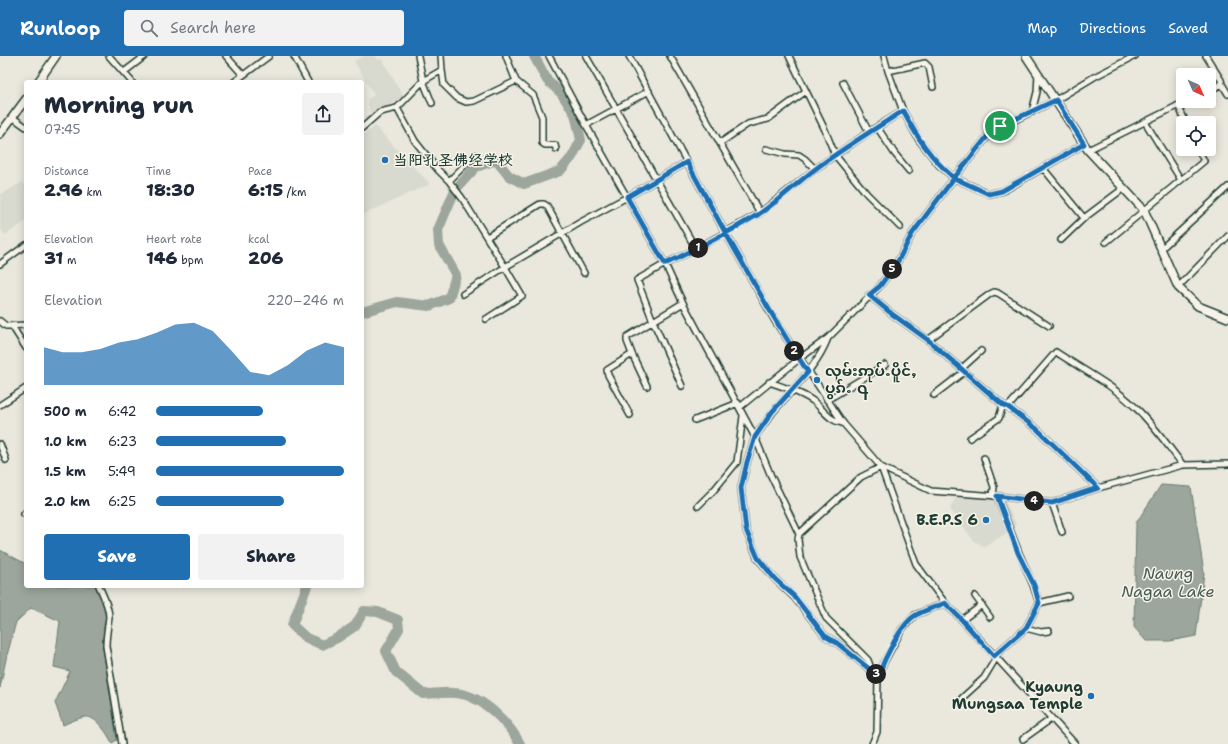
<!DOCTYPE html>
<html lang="en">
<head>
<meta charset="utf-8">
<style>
  :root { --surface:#fff; --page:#f2f2f3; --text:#1f2937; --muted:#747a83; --accent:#1f6fb2 }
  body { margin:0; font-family:"Shantell Sans","LXGW WenKai TC","Noto Sans Myanmar",sans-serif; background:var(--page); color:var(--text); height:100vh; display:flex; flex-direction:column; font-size:15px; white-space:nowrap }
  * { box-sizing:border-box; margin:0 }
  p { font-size:13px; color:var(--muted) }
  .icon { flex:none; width:22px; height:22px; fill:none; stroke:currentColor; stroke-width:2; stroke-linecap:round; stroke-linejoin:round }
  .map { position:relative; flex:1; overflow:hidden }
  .panel { position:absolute; left:24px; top:24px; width:340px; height:508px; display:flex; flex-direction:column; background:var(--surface); border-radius:4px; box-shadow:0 2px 10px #0003 }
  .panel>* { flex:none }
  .needle { width:26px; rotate:135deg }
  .fabs { position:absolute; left:1176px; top:12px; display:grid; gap:8px }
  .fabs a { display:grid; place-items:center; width:40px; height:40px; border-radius:4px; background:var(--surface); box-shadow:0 2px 10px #0003; font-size:20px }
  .pin { position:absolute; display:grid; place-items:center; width:34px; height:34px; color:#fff; margin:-17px; border:2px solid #fff; border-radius:50%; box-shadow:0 1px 4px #0007 }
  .km { position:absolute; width:20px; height:20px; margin:-10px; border-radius:50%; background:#222; color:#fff; font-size:11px; line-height:20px; text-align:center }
  .round { display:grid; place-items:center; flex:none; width:42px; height:42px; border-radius:4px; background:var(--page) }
  .summary { display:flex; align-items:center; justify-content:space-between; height:68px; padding:0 20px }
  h1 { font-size:22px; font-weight:800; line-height:30px }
  .metrics { display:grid; grid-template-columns:repeat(3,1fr); gap:6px; height:68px; padding:4px 20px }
  .metrics div { display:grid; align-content:center }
  .metrics b { font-size:17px; font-weight:800 }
  .metrics small { font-size:11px; font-weight:400 }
  .metrics p { font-size:11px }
  .chart { height:112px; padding:8px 20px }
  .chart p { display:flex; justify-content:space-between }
  .chart svg { width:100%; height:72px; margin-top:4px; fill:var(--accent); opacity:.7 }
  .action { display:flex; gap:8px; margin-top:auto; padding:8px 20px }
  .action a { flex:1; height:46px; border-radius:4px; background:var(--accent); color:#fff; font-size:16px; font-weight:800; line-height:46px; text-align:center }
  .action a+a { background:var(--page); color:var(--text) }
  ul { padding:0 20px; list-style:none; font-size:13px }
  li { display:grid; grid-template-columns:64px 48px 1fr; align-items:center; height:30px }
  li i { height:10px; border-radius:5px; background:var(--accent) }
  header { display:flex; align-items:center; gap:24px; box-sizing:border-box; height:56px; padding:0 20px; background:var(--accent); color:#fff }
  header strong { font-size:19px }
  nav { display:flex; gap:22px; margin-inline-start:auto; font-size:14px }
  .search { width:280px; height:36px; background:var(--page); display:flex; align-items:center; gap:10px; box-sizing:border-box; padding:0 14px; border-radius:4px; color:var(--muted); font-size:15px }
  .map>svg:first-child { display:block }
  .built { fill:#d9dacf }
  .water { fill:#9ca69c; stroke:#6a7c72 }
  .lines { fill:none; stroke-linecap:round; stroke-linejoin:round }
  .river { stroke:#9ca69c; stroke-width:10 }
  .street-casing { stroke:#1f3d34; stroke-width:8 }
  .secondary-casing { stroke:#1f3d34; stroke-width:10 }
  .street { stroke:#f7f3e8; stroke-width:5 }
  .secondary { stroke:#f7f3e8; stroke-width:7 }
  .route-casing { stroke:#fff; stroke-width:8 }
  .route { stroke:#1f6fb2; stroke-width:5 }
  .poi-dot { fill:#1f6fb2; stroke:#f7f3e8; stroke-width:1.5 }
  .labels { text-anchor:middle; stroke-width:3; stroke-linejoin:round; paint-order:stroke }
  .poi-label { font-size:15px; font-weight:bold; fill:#1f3d34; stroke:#f7f3e8; text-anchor:start }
  .water-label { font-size:16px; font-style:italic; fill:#445c53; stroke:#f7f3e8 }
</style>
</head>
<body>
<header>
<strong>Runloop</strong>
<div class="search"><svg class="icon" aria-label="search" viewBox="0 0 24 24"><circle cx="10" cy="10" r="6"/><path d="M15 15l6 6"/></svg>Search here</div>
<nav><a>Map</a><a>Directions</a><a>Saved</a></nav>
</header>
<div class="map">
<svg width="1228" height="688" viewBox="0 0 1228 688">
  <rect width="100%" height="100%" fill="#eae8dd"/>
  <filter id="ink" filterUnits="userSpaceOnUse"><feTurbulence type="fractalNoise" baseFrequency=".025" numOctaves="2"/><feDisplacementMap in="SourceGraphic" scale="8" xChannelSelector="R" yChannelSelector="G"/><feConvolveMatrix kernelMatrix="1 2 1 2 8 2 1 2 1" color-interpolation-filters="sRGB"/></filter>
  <g filter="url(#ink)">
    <!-- built -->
    <path class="built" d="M364,0H375L378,4L382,3L404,41L371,60L367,44L374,39L354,5Z
      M375,70L430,128L362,159V80Z
      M22,126L26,131V165L5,179L0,172V139Z
      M958,436L975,437L989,436L1002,438L1016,468L1006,477L985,491L974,485L950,453Z"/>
    <!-- water -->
    <path class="water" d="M1161,429L1191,431L1204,517L1196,580L1170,585H1146L1134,571L1136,467Z
      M0,494L26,508V530H95L107,554V562L103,583L104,599L117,684L112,687C108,678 95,659 85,661C78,662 70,666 63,669L55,647L70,615L54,611L60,565L31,552L16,566L6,603L0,632Z"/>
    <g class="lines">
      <!-- river -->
      <path class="river" d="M362,256L397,246L429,250L449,242L456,219L439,189L438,174L455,134L476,111L496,104L509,120L524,128L560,115L572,101L581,84L575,58L561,37L547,24L534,0
        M307,530L292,569L305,581L322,589L337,582L355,570L364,555L378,556L398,564L399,573L386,595L396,616L423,638C433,638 444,636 454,637C481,638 508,666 520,688"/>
      <defs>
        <path id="street" d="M109,0L132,26
          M226,0L243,19
          M294,0L308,26
          M418,0L423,25L432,47
          M441,0L442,14
          M549,0L586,69L665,208L683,247L755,381L747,406L741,432L746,474L758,503L775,523L794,541L825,580L837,587L878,620
          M586,0L696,193
          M629,0L720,167L775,265L843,367L881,411L916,508L945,547L962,564L1075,688
          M670,0L760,157
          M789,0L825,74L835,99L867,138L900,171
          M884,0L888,15L903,55L919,84L939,109L954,122L983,135L989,138L1003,135L1084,88
          M1206,0L1221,24L1222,28L1228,38
          M888,15L925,7L929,11L933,31
          M124,16L145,0
          M516,25L533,39L542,61V87L545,89H555L556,93
          M234,26L269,0
          M843,27L869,76
          M1209,35L1222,28
          M1178,49L1186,67
          M397,52L423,25L442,14L444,29L457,42L466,46L474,45L516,25L506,0
          M1032,56L1037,36L1038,18
          M12,61L26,71
          M1145,66L1181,124
          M586,69L649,35
          M877,71L895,98L909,115
          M362,72L380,56L397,52L415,85L438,114L449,125L475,99
          M720,87L748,68L768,63L806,35
          M766,93L785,98L799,99L805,103L815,113
          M1088,94L1187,45
          M1043,112L1084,162
          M449,125L462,142L505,211L581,166L627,141L687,106
          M487,181L540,148H544L547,150L584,217
          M1061,184L1084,162L1124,132
          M1106,186L1204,105L1198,93
          M1162,192L1228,131
          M0,208L26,189
          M1178,231L1228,180
          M463,238L505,211L522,240L486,263
          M869,239L892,258L928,284L1003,349L1008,351L1037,373L1098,432
          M0,265L6,270L26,269
          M12,270L26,292
          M828,282C817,311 793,332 773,356C767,364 761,372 755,381L771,420L799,478L861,421L881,411L931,435L997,440L1052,447L1098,432L1183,409L1228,408
          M928,284L990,238L994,236L998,237L1049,270
          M632,298L647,330
          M961,313L981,295
          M769,326C784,331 800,336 813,345C823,353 829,365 843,367
          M682,330L653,265L637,224L665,208L696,193L760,157L815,113L869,76L903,55
          M934,339L964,316
          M827,344L885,309
          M0,349L26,332
          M740,351L799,303L828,282L880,230L898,205L912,178L954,122L992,75L1056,44L1094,21L1135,0
          M1008,351L1056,296C1083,314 1113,329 1136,352C1154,369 1168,390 1183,409
          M630,359L608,319L607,314L632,298L627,285V281L683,247
          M695,364L738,347
          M970,382L999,362L1003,349
          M0,388L6,404
          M984,402L994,431L993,440
          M1052,447L1062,476
          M698,450L714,434L737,406L743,360
          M24,458L26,456
          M799,478L798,483L800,501L826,562L868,604L872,615
          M99,530C103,539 109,550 109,561C108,570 106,580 106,590L122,688
          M975,540L990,561
          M1039,547L1068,540
          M962,564L982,549
          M1026,572L1041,576L1049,575
          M994,600L1026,572L1039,547L1033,529L1019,497L997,440
          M962,642L984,622L996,602
          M1023,683L1051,663
          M872,688L877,676L878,620L884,606L902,573L915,559L945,547"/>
        <path id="secondary" d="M1026,0L1088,94L1144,154L1178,231L1198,250L1228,262
          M38,26L56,0
          M0,78L26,43"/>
      </defs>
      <!-- street casing -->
      <use href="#street" class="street-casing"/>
      <!-- secondary casing -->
      <use href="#secondary" class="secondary-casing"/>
      <!-- street -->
      <use href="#street" class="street"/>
      <!-- secondary -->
      <use href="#secondary" class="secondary"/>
    </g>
  </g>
  <g class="lines" filter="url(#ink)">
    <defs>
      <path id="route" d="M1000,70L992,75L986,82L954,122C930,101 918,83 903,55C873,74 842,93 814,114C796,128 778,145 759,158C729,176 697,193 665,208L627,141L687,106L720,167C748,217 776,268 808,316L772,356L755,381L747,406L741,432L746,474L758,502L775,523L794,540L825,580L837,587L878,620C884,604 901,567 916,559C925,554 936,551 945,547L962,564L994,600L1026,572L1039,547L1034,529L1018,497L997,440L1052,447L1098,432L1037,373L1008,351L1003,349L928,284L892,258L869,239L880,230L898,205L912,178L954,122L989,138L1002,135L1084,88L1056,44L1000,70"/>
    </defs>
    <!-- route casing -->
    <use href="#route" class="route-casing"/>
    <!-- route -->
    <use href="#route" class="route"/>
  </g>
  <!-- markers -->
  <g class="poi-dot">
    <circle cx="385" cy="104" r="4"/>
    <circle cx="817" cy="324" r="4"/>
    <circle cx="986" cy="464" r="4"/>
    <circle cx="1091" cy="640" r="4"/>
  </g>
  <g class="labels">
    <!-- poi labels -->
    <g class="poi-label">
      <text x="393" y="109">当阳孔圣佛经学校</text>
      <text x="825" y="320">လုမ်းဢုပ်ႉပိူင်ႇ<tspan x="825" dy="17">ပွၵ်ႉ ႖</tspan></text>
      <text x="978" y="469" text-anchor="end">B.E.P.S 6</text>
      <text x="1083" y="636" text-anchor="end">Kyaung<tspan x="1083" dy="17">Mungsaa Temple</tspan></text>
    </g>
    <!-- water labels -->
    <g class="water-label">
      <text x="1168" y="523">Naung<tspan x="1168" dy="18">Nagaa Lake</tspan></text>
    </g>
  </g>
</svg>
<div class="fabs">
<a><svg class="needle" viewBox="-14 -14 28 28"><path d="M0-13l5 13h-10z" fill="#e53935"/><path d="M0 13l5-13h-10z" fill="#747a83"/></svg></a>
<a><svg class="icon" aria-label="locate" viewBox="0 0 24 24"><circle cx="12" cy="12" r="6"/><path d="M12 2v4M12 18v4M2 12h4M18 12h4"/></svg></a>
</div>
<div class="pin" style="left:1000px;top:70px;background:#1e9e55"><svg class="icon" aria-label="arrive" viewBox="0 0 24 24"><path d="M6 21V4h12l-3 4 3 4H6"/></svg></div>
<b class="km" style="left:698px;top:192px">1</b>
<b class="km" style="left:794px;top:295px">2</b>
<b class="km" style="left:876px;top:618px">3</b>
<b class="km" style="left:1034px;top:445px">4</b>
<b class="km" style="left:892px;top:213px">5</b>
<section class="panel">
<div class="summary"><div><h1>Morning run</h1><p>07:45</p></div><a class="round"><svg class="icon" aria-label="share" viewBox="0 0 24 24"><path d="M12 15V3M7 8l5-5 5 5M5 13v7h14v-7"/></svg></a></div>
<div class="metrics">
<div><p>Distance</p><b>2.96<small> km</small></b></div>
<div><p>Time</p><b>18:30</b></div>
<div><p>Pace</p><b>6:15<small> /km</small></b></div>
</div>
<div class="metrics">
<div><p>Elevation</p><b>31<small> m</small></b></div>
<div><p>Heart rate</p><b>146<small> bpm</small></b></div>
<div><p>kcal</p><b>206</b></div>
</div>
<div class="chart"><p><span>Elevation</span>220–246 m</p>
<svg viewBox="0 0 160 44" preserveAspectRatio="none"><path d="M0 44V21L10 24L20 24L30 22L40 18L50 16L60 12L70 7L80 6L90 11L100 23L110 36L120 38L130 32L140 23L150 18L160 21V44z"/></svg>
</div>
<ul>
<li><b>500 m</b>6:42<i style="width:57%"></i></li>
<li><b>1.0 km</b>6:23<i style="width:69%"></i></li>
<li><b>1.5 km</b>5:49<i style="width:100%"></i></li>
<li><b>2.0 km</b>6:25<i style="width:68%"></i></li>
</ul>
<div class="action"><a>Save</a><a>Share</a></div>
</section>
</div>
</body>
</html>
